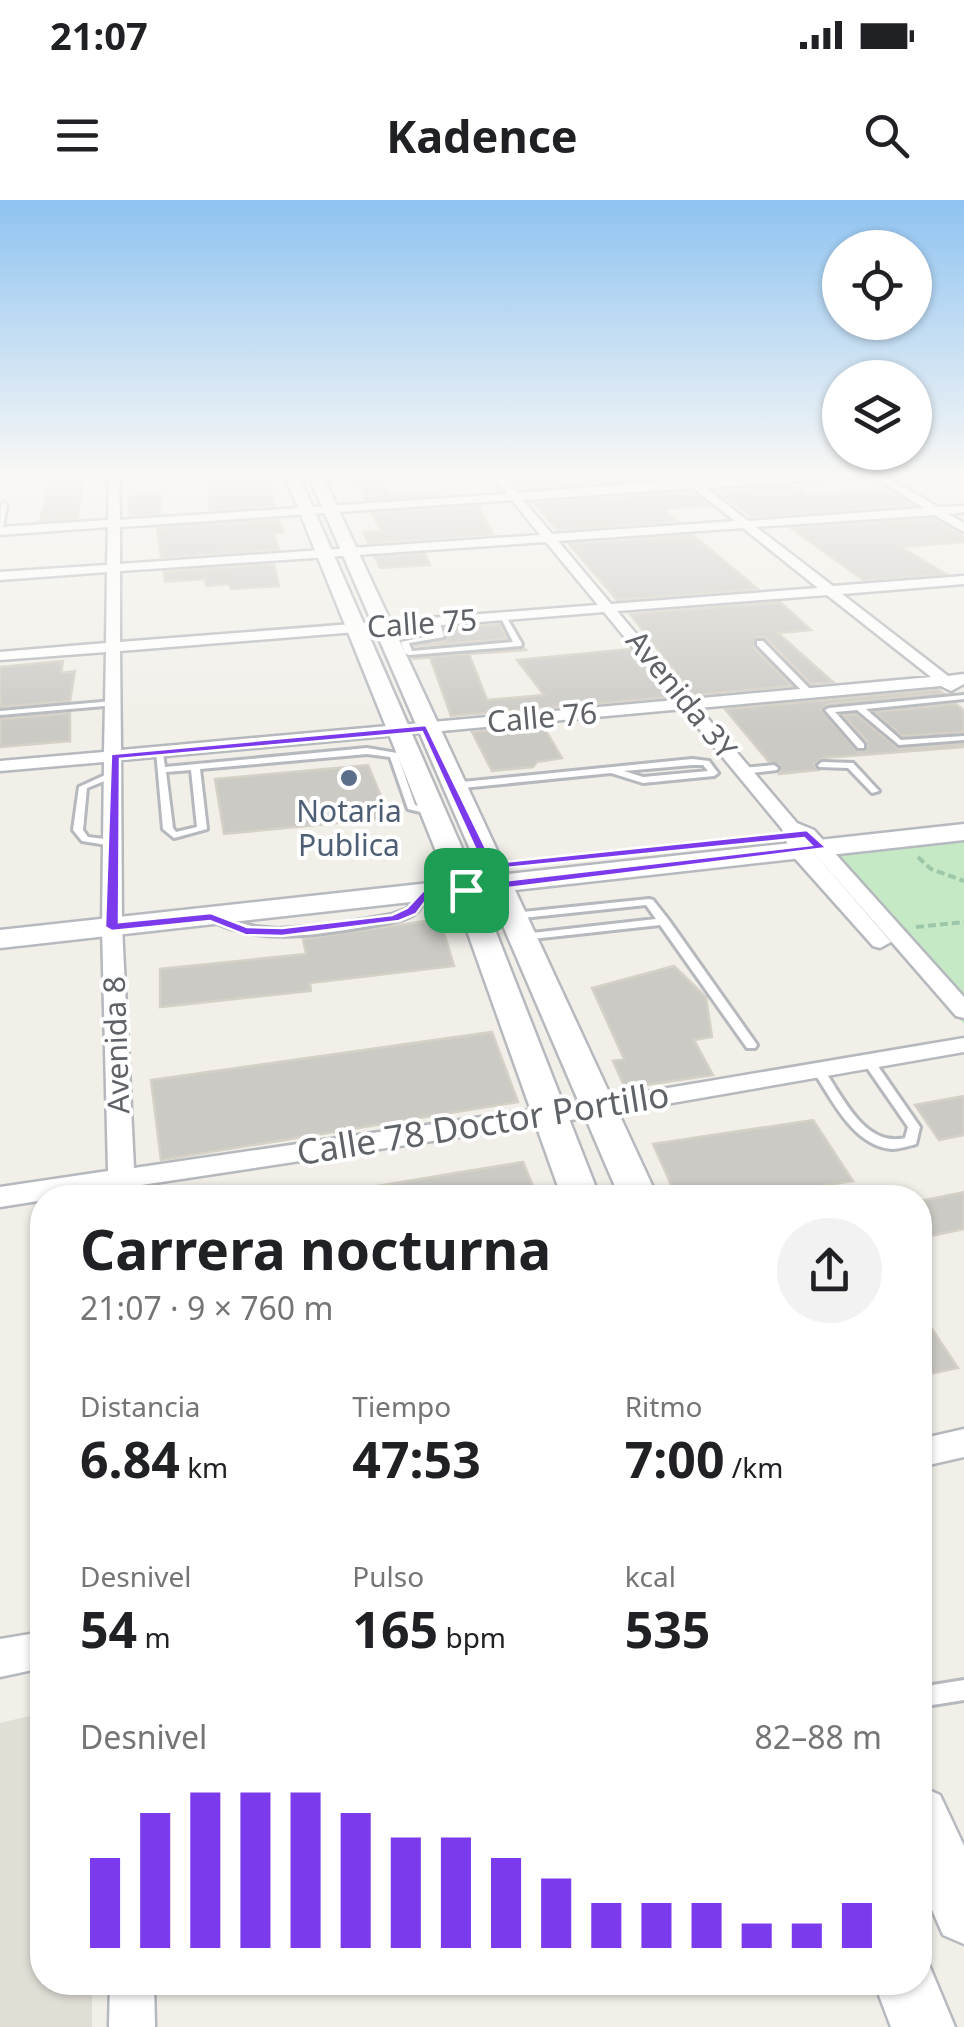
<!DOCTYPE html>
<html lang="es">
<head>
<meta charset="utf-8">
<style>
  :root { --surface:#fff; --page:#f2f2f2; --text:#202124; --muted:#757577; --accent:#7c3aed }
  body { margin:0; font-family:"Noto Sans",sans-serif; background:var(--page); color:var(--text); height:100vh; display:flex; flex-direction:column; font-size:38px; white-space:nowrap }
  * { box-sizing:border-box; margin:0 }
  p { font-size:32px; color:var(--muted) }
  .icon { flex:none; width:55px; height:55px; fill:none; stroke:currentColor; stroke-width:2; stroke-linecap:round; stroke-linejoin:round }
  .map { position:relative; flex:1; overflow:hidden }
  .drawer { position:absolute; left:30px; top:985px; width:902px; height:810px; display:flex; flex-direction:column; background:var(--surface); border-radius:40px; box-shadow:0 2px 8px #0004 }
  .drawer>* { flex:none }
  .buttons { position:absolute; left:822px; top:30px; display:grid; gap:20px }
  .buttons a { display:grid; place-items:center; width:110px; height:110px; border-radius:50%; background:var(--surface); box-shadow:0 2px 8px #0004; font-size:50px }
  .pin { position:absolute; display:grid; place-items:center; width:85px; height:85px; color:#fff; margin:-42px; border-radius:20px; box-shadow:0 5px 15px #0006 }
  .round { display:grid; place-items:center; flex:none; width:105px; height:105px; border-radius:52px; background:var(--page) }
  .overview { display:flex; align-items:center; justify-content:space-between; height:170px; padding:0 50px }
  h1 { font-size:55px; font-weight:700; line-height:75px }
  .stats { display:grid; grid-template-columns:repeat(3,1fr); gap:15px; height:170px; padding:10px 50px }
  .stats div { display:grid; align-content:center }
  .stats b { font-size:50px; font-weight:700 }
  .stats small { font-size:28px; font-weight:400 }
  .stats p { font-size:28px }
  .chart { height:280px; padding:20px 50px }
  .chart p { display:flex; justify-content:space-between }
  .chart svg { width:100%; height:180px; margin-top:10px; stroke:var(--accent); stroke-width:6 }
  .status { display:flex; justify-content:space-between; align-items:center; height:70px; padding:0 50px; background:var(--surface); direction:ltr }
  .status svg { height:28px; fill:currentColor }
  header { display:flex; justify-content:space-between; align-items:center; height:130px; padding:0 50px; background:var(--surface); font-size:45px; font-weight:700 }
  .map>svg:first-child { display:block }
  .education { fill:#e1ded6 }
  .green { fill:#c5e8c5 }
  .building { fill:#cccac5; stroke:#d6d1c6; stroke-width:2.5 }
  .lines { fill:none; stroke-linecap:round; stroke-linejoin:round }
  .lane-casing { stroke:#b5b8bc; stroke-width:6 }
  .street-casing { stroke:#b5b8bc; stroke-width:5 }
  .secondary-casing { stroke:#b6babf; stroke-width:5 }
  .path { stroke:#9cc7a9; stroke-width:4; stroke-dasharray:8 4; stroke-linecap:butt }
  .lane { fill:#fff; fill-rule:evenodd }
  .street { fill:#fff; fill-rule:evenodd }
  .secondary { fill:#fff; fill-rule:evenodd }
  .route { fill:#7c3aed; stroke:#fff; stroke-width:2.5; fill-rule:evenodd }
  .service-dot { fill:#5c6f8a; stroke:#fff; stroke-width:4 }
  .labels { text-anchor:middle; stroke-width:8; stroke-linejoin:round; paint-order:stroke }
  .far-street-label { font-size:30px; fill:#5f6368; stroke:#fff }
  .far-service-label { font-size:30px; fill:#4e5e75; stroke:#fff }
  .street-label { font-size:35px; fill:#5f6368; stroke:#fff }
</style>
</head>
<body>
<div class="status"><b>21:07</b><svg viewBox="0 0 49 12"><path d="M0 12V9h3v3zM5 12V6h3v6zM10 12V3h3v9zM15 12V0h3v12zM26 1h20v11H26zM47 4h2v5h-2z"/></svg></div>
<header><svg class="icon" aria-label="menu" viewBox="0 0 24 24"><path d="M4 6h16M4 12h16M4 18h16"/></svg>Kadence<svg class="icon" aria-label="search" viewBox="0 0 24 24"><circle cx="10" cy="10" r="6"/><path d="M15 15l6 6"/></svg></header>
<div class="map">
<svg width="964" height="1827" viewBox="0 0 964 1827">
  <rect width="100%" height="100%" fill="#f1efe8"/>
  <!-- education -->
  <path class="education" d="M42,1513V1782L92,1783V1827H0V1523Z"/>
  <!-- green -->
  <path class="green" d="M964,640V824L810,657Z"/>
  <!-- building -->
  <path class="building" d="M352,272H375L387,294L437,295L366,300Z
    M508,272H774L522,289Z
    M266,274L275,306L209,310V278Z
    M82,277L78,318L40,321L49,279Z
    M793,285L807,295L887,290L912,305L752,317L716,291Z
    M692,292L709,306L662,309L677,321L557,330L534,303Z
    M161,295L160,314L130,316L128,297Z
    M478,306L493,334L368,343L363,332L381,331L372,313Z
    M933,319L964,337V342L901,347L946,374L863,380L791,328Z
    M279,320L283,333H273L279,349L161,357L157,328Z
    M693,335L758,389L617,400L569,344Z
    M425,354L430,365L380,368L375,357Z
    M274,364L279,386L231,389L229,384L206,386L205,379L165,382L164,372Z
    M780,402L811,430L778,433L833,482L811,484L766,438L757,437L754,448L792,486L693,495L630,414Z
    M500,424L507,439L414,446L445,441V429Z
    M524,448L526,450L469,454L487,500L544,495L517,460L630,449L669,497L451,516L430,457L412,459Z
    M63,461L61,473L75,471L70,501L0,507V467Z
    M939,490L943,493L829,504L821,509L858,552L867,551V541L843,515L856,514L899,549L964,544V547L822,558L814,564L818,570L779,574L780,565L769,562L725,509Z
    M956,504L964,511V532L902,536L875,512Z
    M70,513V541L0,547V519Z
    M543,526L562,558L537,562L533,567L492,571L472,532Z
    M368,565L390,618L224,634L215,579Z
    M440,719L454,766L310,783L311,791L160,807V769L306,754L303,739Z
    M674,766L706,797L712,837L694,840L713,875L625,888L613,861L624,859L592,788Z
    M492,832L518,902L161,960L151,880Z
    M964,896V935L939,940L915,905Z
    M813,920L853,981L741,998H677L653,944Z
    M523,962L538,998H372L371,987Z
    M964,992V1029L930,1036L920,1022V1001Z
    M920,1111L958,1168L920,1176Z"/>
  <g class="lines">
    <defs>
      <path id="lane" d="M328,272H334V278H330Z
        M4,303L7,305L3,326L0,328L1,305Z
        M504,416L507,418L522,444L521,446L409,455L405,453L401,442L437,434L434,423L437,421L440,423L444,437L409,443L412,451L513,442L501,418Z
        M757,441H763L813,492V496H807L757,445Z
        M964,495V499L866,509L901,540L964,536V540L899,545L857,510L835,512L864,544V548H858L825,510L829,508Z
        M113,501L117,503L116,505L0,515V511Z
        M367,548L397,553L415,605L437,612V616L408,609L390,557L367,554L200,569L207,629L174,638L163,629L156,551L163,553L165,567ZM191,570L197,627L176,632L173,628L166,572Z
        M692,559L709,561L718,573L714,576L643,583L611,573L452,589L448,586L452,583ZM692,565H703L708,571L643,577L624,571Z
        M822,562L853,563L879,591L872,593L848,568L819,567L818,565Z
        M774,565L778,568L777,570L743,574L739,571L743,568Z
        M114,571L118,574L117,576L87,588L83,630L88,637L113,640L118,643L113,646L82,641L73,630L79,587Z
        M424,691L429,694C425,700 420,709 415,713C403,722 383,723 369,726C318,735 252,746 206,717L211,714L255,727L278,729L325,726L391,715L407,709L420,692Z
        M649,699L653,700L668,719L755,842L757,845L755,848H747L660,725L523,740L518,737L523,734L656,719L646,705L513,719L508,716L513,713Z
        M869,858L873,859L920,927L916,944C908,946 900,949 892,949C853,946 832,899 813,871L819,867L823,868C842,896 865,948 905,938L908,927L863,862Z
        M964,1480V1500L920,1507V1487Z"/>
      <path id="street" d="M63,272L58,275L0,279V273Z
        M109,272H119L120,320L507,294L489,272H500L518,293L692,279L897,272L885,276L938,307L964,306V312L948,314L964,323V332L934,315L756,327L833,386L964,376V384L842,394L948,476L964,474V484L951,491L941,486L699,508L797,623L814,630L964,797V818L956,816L803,640L891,742L880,748L873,746L791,654L782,629L683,509L121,560L122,727L134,968L597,900L964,838V852L597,916L135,986V998H109L108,990L0,1007V987L108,971L102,727L104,562L0,571V561L104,552L106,452L0,460V452L106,443L107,372L0,380V372L107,365L108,327L0,335V327L108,320ZM872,276L924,308L748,321L706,288ZM693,288L735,321L552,334L523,300ZM512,300L540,335L120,364V327ZM743,328L818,388L611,404L558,341ZM546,342L598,405L120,442V371ZM827,395L931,477L691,499L617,411ZM604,412L676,500L121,550L120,451Z
        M964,1229V1257L920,1267V1239Z
        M42,1432V1468L0,1477V1439Z
        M110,1782H154L155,1827H109Z"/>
      <path id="secondary" d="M307,272H321L508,674L964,624V640L515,690L658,998H620L489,693L481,694L600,998H562L455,697L0,748V730L448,681L286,278L293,274L300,278L475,678L482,677Z
        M920,1586L940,1595L964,1646V1744L943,1735L920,1682Z
        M920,1757L927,1760L955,1827H891L874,1782H920Z"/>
    </defs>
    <!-- lane casing -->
    <use href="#lane" class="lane-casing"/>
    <!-- street casing -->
    <use href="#street" class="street-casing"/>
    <!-- secondary casing -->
    <use href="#secondary" class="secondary-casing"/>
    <!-- path -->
    <path class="path" d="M918,657L931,669L964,681
      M916,727L964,722"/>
    <!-- lane -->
    <use href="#lane" class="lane"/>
    <!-- street -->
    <use href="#street" class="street"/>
    <!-- secondary -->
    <use href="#secondary" class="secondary"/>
  </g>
  <!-- sky -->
  <linearGradient id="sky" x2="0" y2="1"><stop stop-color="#8fc3f1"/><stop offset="0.52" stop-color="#f9f8f5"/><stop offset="1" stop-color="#f9f8f5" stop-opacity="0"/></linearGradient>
  <rect width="964" height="528" fill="url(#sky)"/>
  <!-- route -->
  <path class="route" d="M426,525L493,663L807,630L827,648L428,698L416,714L399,721L282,736L245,735L210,721L112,731L105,727L111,554ZM422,532L485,670L804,638L811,645L424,690L407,708L392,715L282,728L247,727L211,713L119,722L120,559Z"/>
  <!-- markers -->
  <circle class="service-dot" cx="349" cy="578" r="10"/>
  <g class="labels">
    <!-- far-street labels -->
    <g class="far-street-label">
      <text transform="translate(422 424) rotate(-4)" y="10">Calle 75</text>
      <text transform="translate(681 495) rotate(51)" y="10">Avenida 3Y</text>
      <text transform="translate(542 518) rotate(-5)" y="10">Calle 76</text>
      <text transform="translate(117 845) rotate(-92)" y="10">Avenida 8</text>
    </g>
    <!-- far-service labels -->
    <g class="far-service-label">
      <text x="349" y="622">Notaria<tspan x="349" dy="34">Publica</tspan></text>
    </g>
    <!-- street labels -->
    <g class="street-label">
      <text transform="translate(483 924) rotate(-9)" y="12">Calle 78 Doctor Portillo</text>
    </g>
  </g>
</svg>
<div class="buttons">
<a><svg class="icon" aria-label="locate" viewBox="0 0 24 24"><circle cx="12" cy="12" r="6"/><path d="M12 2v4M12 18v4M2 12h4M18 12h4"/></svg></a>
<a><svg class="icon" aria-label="layers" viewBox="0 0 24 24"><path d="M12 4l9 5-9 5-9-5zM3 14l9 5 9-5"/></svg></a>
</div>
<div class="pin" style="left:466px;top:690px;background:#1e9e55"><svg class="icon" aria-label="arrive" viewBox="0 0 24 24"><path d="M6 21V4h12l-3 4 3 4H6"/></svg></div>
<section class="drawer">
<div class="overview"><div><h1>Carrera nocturna</h1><p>21:07 · 9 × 760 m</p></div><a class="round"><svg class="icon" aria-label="share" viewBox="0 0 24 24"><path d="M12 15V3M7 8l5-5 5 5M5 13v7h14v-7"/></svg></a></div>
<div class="stats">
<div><p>Distancia</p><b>6.84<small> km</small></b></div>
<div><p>Tiempo</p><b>47:53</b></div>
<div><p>Ritmo</p><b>7:00<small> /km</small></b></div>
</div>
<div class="stats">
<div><p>Desnivel</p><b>54<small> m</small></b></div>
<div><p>Pulso</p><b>165<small> bpm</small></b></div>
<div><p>kcal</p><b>535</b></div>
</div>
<div class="chart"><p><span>Desnivel</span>82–88 m</p>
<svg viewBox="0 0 160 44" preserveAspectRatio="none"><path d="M5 44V22M15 44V11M25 44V6M35 44V6M45 44V6M55 44V11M65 44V17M75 44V17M85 44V22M95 44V27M105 44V33M115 44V33M125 44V33M135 44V38M145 44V38M155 44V33"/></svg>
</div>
</section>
</div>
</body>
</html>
